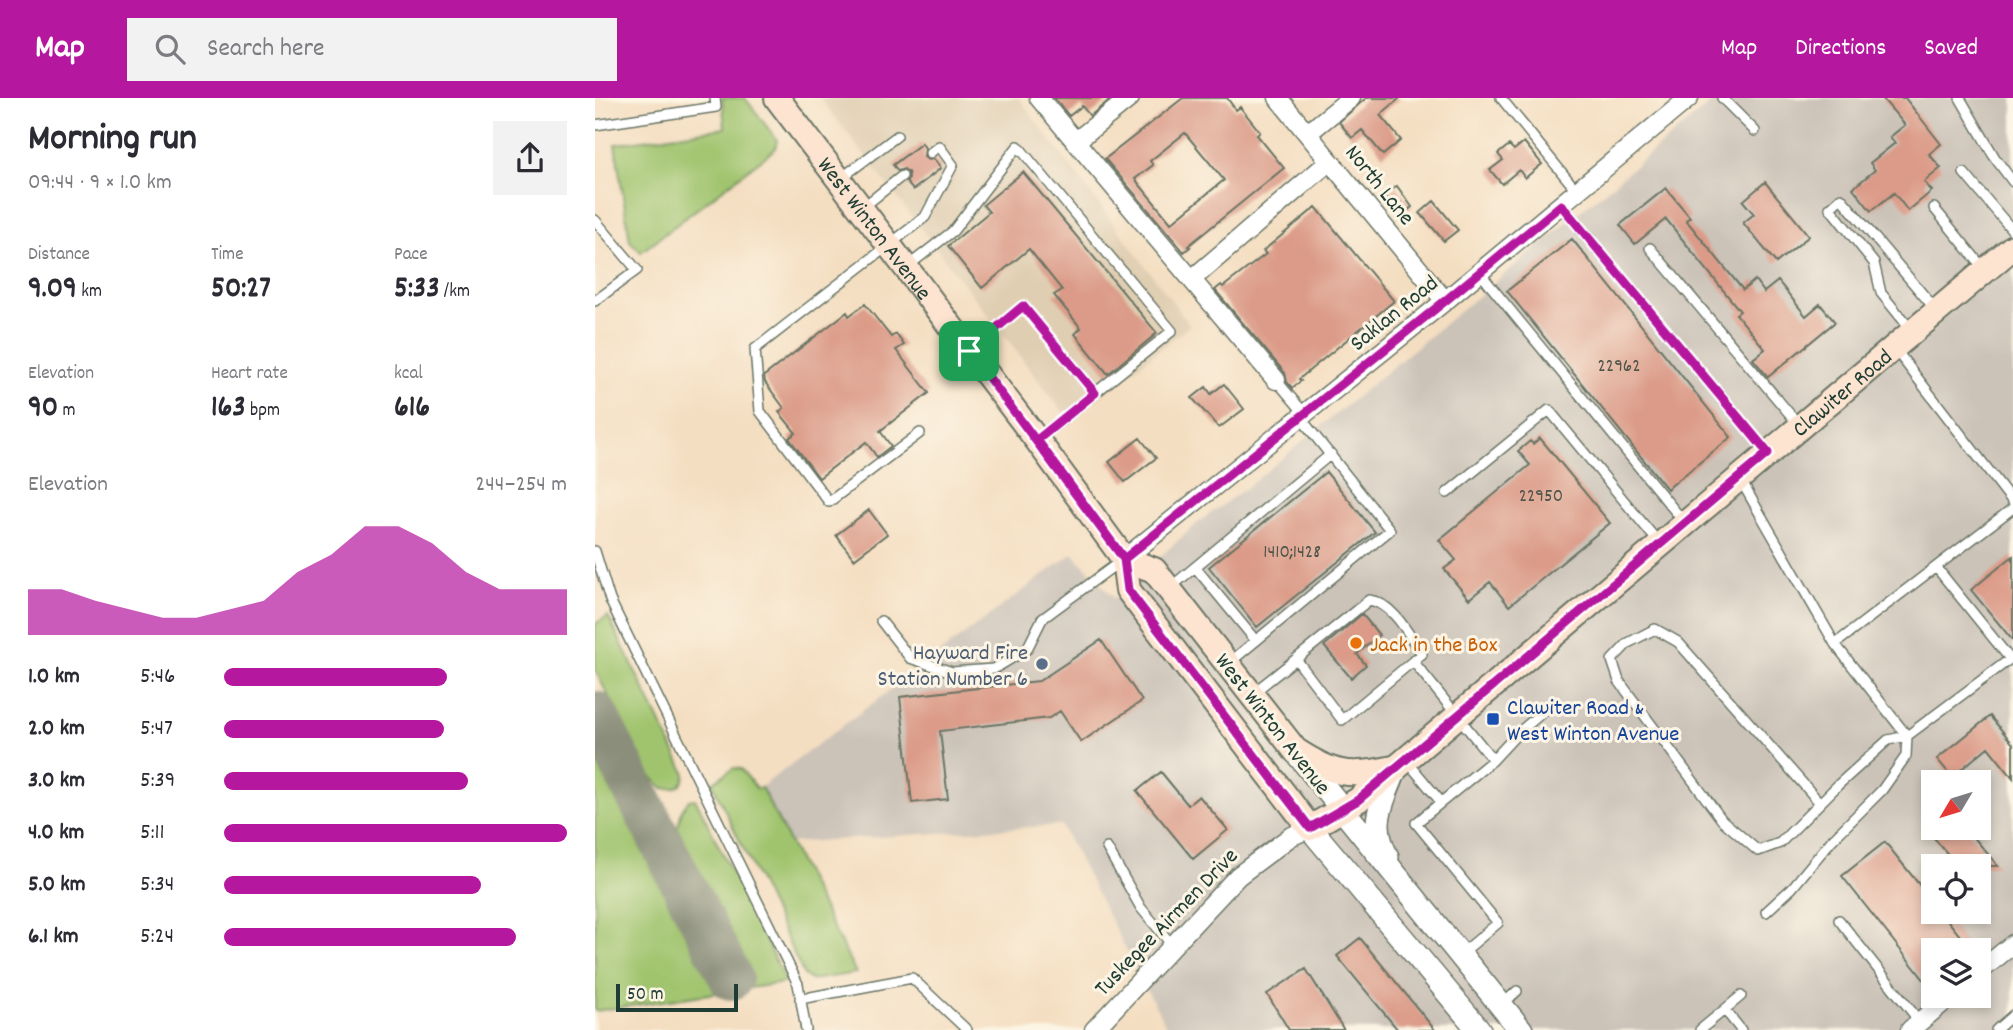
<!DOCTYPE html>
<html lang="en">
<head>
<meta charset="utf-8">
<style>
  :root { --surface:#fff; --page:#f2f2f3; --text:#2b2b33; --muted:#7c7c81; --accent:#b5179e }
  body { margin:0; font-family:Dekko,sans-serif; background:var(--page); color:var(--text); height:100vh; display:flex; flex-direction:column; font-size:26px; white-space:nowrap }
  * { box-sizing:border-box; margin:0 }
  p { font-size:23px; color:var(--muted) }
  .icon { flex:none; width:38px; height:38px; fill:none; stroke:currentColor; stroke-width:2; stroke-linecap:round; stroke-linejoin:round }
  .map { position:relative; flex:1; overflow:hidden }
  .drawer { display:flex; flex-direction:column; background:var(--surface); width:595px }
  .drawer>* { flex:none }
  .needle { width:46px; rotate:232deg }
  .controls { position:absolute; left:1326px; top:672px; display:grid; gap:14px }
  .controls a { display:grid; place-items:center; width:70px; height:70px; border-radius:0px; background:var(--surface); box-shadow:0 4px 10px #0003; font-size:35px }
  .scale { position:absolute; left:21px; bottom:18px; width:122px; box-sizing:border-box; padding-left:7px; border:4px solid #1f3d34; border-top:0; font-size:19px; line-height:24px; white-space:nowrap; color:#1f3d34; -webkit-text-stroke:5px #fcf5e5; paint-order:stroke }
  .pin { position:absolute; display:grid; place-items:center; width:60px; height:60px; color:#fff; margin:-30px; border-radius:14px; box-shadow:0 4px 10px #0006 }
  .round { display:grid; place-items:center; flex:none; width:74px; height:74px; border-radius:0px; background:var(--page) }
  .overview { display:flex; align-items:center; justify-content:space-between; height:119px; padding:0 28px }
  h1 { font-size:38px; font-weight:800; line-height:52px }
  .stats { display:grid; grid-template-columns:repeat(3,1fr); gap:10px; height:119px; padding:7px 28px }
  .stats div { display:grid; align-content:center }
  .stats b { font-size:30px; font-weight:800 }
  .stats small { font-size:19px; font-weight:400 }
  .stats p { font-size:19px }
  .chart { height:196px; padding:14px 28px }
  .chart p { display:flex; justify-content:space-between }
  .chart svg { width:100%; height:126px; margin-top:7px; fill:var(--accent); opacity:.7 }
  ul { padding:0 28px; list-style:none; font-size:23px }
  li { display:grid; grid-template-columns:112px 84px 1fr; align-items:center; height:52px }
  li i { height:18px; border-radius:9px; background:var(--accent) }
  header { display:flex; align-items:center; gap:42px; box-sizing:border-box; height:98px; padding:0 35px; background:var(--accent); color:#fff }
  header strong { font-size:33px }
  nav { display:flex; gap:38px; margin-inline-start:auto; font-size:24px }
  .search { width:490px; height:63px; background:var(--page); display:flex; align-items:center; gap:18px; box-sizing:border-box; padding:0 24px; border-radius:0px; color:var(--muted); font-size:26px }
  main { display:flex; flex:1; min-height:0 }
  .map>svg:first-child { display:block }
  .built { fill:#e0ceb2 }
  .industrial { fill:#cbc2b8; fill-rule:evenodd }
  .green { fill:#a0c46e; stroke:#608051; stroke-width:2 }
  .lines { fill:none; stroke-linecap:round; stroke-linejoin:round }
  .taxiway { stroke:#8a8e7a; stroke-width:44 }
  .building { fill:#db9b88; fill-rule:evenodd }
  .service-casing { stroke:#6a7565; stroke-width:12 }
  .minor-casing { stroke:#6a7565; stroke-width:21 }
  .tertiary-casing { stroke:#6a7565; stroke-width:26 }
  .secondary-casing { stroke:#6a7565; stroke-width:28 }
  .service { stroke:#fff; stroke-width:9 }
  .minor { stroke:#fff; stroke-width:18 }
  .tertiary { stroke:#fff; stroke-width:23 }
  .secondary { stroke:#fde4d1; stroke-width:24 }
  .route-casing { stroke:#fff; stroke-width:14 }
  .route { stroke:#b5179e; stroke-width:9 }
  .food-dot { fill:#e8710a; stroke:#fcf5e5; stroke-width:2.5 }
  .service-dot { fill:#5c6f8a; stroke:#fcf5e5; stroke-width:2.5 }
  .transit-dot { fill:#1a4fb4; stroke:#fcf5e5; stroke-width:2.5 }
  .labels { text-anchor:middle; stroke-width:6; stroke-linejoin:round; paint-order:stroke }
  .number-label { font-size:19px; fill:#4e5449 }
  .street-label { font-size:23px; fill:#1f3d34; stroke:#fcf5e5 }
  .food-label { font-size:23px; fill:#c56008; stroke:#fcf5e5; text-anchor:start }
  .service-label { font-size:23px; fill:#4e5e75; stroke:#fcf5e5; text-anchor:end }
  .transit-label { font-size:23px; fill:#164399; stroke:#fcf5e5; text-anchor:start }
</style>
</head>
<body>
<header>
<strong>Map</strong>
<div class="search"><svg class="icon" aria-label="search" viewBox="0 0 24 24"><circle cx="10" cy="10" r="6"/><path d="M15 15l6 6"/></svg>Search here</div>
<nav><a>Map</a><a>Directions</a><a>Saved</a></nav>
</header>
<main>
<section class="drawer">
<div class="overview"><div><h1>Morning run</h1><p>09:44 · 9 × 1.0 km</p></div><a class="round"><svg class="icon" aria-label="share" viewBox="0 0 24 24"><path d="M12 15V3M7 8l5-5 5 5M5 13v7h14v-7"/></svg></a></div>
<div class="stats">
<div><p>Distance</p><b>9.09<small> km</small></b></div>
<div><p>Time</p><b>50:27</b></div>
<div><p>Pace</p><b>5:33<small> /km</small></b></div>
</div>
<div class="stats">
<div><p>Elevation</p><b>90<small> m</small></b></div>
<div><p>Heart rate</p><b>163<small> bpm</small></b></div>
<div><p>kcal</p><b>616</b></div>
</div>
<div class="chart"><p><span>Elevation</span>244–254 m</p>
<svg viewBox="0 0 160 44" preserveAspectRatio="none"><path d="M0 44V28L10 28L20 32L30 35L40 38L50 38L60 35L70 32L80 22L90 16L100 6L110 6L120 12L130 22L140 28L150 28L160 28V44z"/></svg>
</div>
<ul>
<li><b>1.0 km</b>5:46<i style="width:65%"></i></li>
<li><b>2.0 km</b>5:47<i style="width:64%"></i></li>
<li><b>3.0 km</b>5:39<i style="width:71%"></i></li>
<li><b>4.0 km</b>5:11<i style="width:100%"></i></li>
<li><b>5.0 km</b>5:34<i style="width:75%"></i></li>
<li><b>6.1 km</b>5:24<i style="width:85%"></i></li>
</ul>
</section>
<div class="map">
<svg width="1418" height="932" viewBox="0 0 1418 932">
  <rect width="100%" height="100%" fill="#fcf5e5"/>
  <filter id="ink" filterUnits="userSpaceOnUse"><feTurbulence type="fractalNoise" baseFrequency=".0143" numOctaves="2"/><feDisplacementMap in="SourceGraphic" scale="14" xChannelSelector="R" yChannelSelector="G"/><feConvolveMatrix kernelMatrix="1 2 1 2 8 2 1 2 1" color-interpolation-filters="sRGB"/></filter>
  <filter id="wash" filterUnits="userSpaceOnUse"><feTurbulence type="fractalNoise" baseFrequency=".00686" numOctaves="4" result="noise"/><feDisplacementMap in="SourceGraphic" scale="28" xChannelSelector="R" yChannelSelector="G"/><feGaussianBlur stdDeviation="1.57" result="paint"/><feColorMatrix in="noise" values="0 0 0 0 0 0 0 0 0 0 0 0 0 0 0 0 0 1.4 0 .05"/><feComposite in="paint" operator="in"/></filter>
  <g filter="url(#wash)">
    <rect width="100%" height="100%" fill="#f4dec1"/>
    <!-- built -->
    <path class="built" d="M225,0H424L595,227L475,323Z"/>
    <!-- industrial -->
    <path class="industrial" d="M1122,0H1418V932H573L466,727L193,745L166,689L478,455L519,500L605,423L655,387ZM1339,684H1384V730H1339ZM1339,768H1384V814H1339ZM1339,852H1384V898H1339Z"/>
    <!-- green -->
    <path class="green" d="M127,0H150L182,42L180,51L46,154L35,143L20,46L130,30Z
      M13,518L90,675C90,688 80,692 68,690L53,675L0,572V526Z
      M0,654L118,887L156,881L82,733L87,712L94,702L100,701L104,708L190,882L188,885L0,913Z
      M139,670L146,671L162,691L166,689L261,875L216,882L209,877L117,685Z"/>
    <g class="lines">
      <!-- taxiway -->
      <path class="taxiway" d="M0,615L136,880"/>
    </g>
    <g id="blocks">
      <!-- building -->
      <path class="building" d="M459,0H517L495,18L487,8L474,18Z
        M588,0H632L641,12L645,9L665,34L662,37L689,70L593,148L595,149L589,154L510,61ZM590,35L629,82L576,125L540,81L558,67L555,63Z
        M771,0H805L785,17L806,42L788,57L767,32L757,40L744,24Z
        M1287,0H1310L1346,46L1334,56L1346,70L1329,84L1337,93L1313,113L1299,95L1276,113L1258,90L1280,72L1275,65L1300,45L1295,39L1310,27Z
        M929,44L947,66L930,80L924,72L907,86L895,72L908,62L903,56L914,47L919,52Z
        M327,45L330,50L329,59L333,62L339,61L346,70L318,92L311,84L314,80L313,74L309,71L303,73L298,67Z
        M428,74L562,235L513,276L480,236L486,230L459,197L467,192L434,151L387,190L353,148L394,114L388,107Z
        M1170,84L1214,138L1181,165L1148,125L1159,116L1148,103Z
        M802,88L817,109L805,118L789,98Z
        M1071,90L1095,119L1091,122L1148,192L1160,182L1169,194L1183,183L1211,218L1225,206L1240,224L1173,279L1158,261L1170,251L1141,216L1145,213L1071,121L1040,146L1025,127Z
        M839,103L863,132L849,143L825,115Z
        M721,109L799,203L704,281L706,283L697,290L692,284L690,275L620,192L626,187L628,189L671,156L668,153Z
        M977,141L1136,339L1072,391L912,193Z
        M270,206L296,239L301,236L309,247L301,252L334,295L285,333L296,348L282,359L271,344L224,380L194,340L201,335L184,314L189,310L170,284L169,278L252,214L254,218Z
        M629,286L649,311L624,330L597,300L611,289L616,296Z
        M545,340L561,360L530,384L514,364Z
        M945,340L1015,425L914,508L895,484L874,501L849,471L861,462L844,442L935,367L923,353L935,343L938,346Z
        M731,374L780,434L662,529L614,469Z
        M274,412L292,436L259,461L241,437Z
        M1418,458V543L1376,492Z
        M767,516L784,537L762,556L771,567L756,580L729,548Z
        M506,542L547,603L486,644L465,613L454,620L345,633L353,701L317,705L305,599L444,583Z
        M1395,618L1418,646V680L1393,649L1357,679L1342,661Z
        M566,674L593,707L604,698L633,732L598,761L542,693Z
        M1351,730H1371L1403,768H1363L1339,740Z
        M1290,744L1339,805V814H1346L1376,852H1339V877L1330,883L1247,778Z
        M765,840L840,932H803L742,858Z
        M711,871L749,932H694L672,896Z"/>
    </g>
  </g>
  <g filter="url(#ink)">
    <use href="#blocks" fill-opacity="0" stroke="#6a7565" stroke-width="2"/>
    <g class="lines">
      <defs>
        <path id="service" d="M906,0L982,93
          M1127,0L1160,33
          M1365,0L1400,60L1418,84
          M0,27L121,9L120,0
          M1369,75L1418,133
          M245,81L302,38
          M966,107L1172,354
          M267,110L307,78
          M1339,110L1389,171
          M0,122L42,172L0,203
          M1055,150L1204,327
          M313,168L358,133L423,48L577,233L443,341
          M885,175L1089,424
          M1317,233L1286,195L1279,165L1235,110L1246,100L1341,212
          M376,251L428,208L500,295
          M1300,251L1418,404
          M681,282L710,316
          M325,335L234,404L165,313L160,251L330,119L358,67L344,48L335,55
          M1145,381L1240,546L1418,410
          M852,395L954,312L1064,445
          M0,453L15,502L203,886L211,932
          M600,469L661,543
          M576,489L736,356
          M286,523L315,560L357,574L399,571L432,551L447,521L527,462
          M1240,546L1312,638L1415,561L1341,469
          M701,561L774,502C798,505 814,537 827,556L818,563
          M634,565L795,432L705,319
          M658,595L701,561L747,622L818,563L898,662L821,725L903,825L866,856
          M898,662L923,635L956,607
          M812,663L846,704
          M512,750L546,810L577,847
          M1171,814L1197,790L1236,743L1287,692L1311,658L1312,638L1293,642L1243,687L1185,745L1163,753L1127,722L1024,583L1017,562L1033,545L1060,531L1083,544L1225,705
          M1244,822L1325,924
          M205,901L317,880L372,932
          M908,906L922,893
          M1130,912L1146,932
          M1105,932L1146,898
          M1401,932L1418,917"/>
        <path id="minor" d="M444,0L681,282
          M683,0L850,203
          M713,35L756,0
          M481,43L535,0
          M597,181L735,63
          M529,461L850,203L1094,0
          M1384,874L1418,846
          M499,932L643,778L695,739L715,730
          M1315,932L1356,898"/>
        <path id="tertiary" d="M701,654L926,932
          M715,730L884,932
          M792,759C773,724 788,704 801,669"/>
        <g id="secondary">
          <path id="s1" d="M182,0L442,342L529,461L533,492L715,730L763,702L1418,149"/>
          <path d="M529,461L559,472L700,652C738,677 754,680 799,670"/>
        </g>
      </defs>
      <!-- service casing -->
      <use href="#service" class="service-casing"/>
      <!-- minor casing -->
      <use href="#minor" class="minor-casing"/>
      <!-- tertiary casing -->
      <use href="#tertiary" class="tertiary-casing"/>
      <!-- secondary casing -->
      <use href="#secondary" class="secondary-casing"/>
      <!-- service -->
      <use href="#service" class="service"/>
      <!-- minor -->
      <use href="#minor" class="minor"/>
      <!-- tertiary -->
      <use href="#tertiary" class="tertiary"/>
      <!-- secondary -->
      <use href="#secondary" class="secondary"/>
    </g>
  </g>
  <g class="lines" filter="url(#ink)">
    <defs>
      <path id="route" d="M374,253L529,461L533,492L715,730L763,702L1173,355L966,107L850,203L529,461L442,342L500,295L428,208L374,253"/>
    </defs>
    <!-- route casing -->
    <use href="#route" class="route-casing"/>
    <!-- route -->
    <use href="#route" class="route"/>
  </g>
  <!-- markers -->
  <circle class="food-dot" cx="761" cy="545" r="7"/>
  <circle class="service-dot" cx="447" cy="566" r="7"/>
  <rect class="transit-dot" x="891" y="614" width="14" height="14" rx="3.5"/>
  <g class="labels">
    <!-- number labels -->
    <g class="number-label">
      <text x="1024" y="273">22962</text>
      <text x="946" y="403">22950</text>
      <text x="697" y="459">1410;1428</text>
    </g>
    <!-- street labels -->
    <g class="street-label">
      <text transform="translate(786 86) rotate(51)" y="8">North Lane</text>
      <text dy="8" stroke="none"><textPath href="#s1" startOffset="163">West Winton Avenue</textPath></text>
      <text transform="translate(798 214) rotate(-39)" y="8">Saklan Road</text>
      <text dy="8" stroke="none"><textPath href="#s1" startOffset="1596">Clawiter Road</textPath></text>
      <text transform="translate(679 625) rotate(52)" y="8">West Winton Avenue</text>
      <text transform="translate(570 823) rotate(-46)" y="8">Tuskegee Airmen Drive</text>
    </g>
    <!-- food labels -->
    <g class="food-label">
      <text x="775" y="553">Jack in the Box</text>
    </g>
    <!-- service labels -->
    <g class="service-label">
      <text x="433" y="561">Hayward Fire<tspan x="433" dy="26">Station Number 6</tspan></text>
    </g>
    <!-- transit labels -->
    <g class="transit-label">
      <text x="912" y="616">Clawiter Road &amp;<tspan x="912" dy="26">West Winton Avenue</tspan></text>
    </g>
  </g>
</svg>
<div class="controls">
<a><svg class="needle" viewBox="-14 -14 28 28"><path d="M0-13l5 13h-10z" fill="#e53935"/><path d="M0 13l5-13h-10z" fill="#7c7c81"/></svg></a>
<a><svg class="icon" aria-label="locate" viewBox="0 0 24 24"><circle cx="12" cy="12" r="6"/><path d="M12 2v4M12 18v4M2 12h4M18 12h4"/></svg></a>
<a><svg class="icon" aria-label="layers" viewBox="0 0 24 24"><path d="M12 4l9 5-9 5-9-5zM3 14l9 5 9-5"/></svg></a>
</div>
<div class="scale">50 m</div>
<div class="pin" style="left:374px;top:253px;background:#1e9e55"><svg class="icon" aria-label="arrive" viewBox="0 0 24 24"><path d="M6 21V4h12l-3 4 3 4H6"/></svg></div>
</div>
</main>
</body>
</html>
